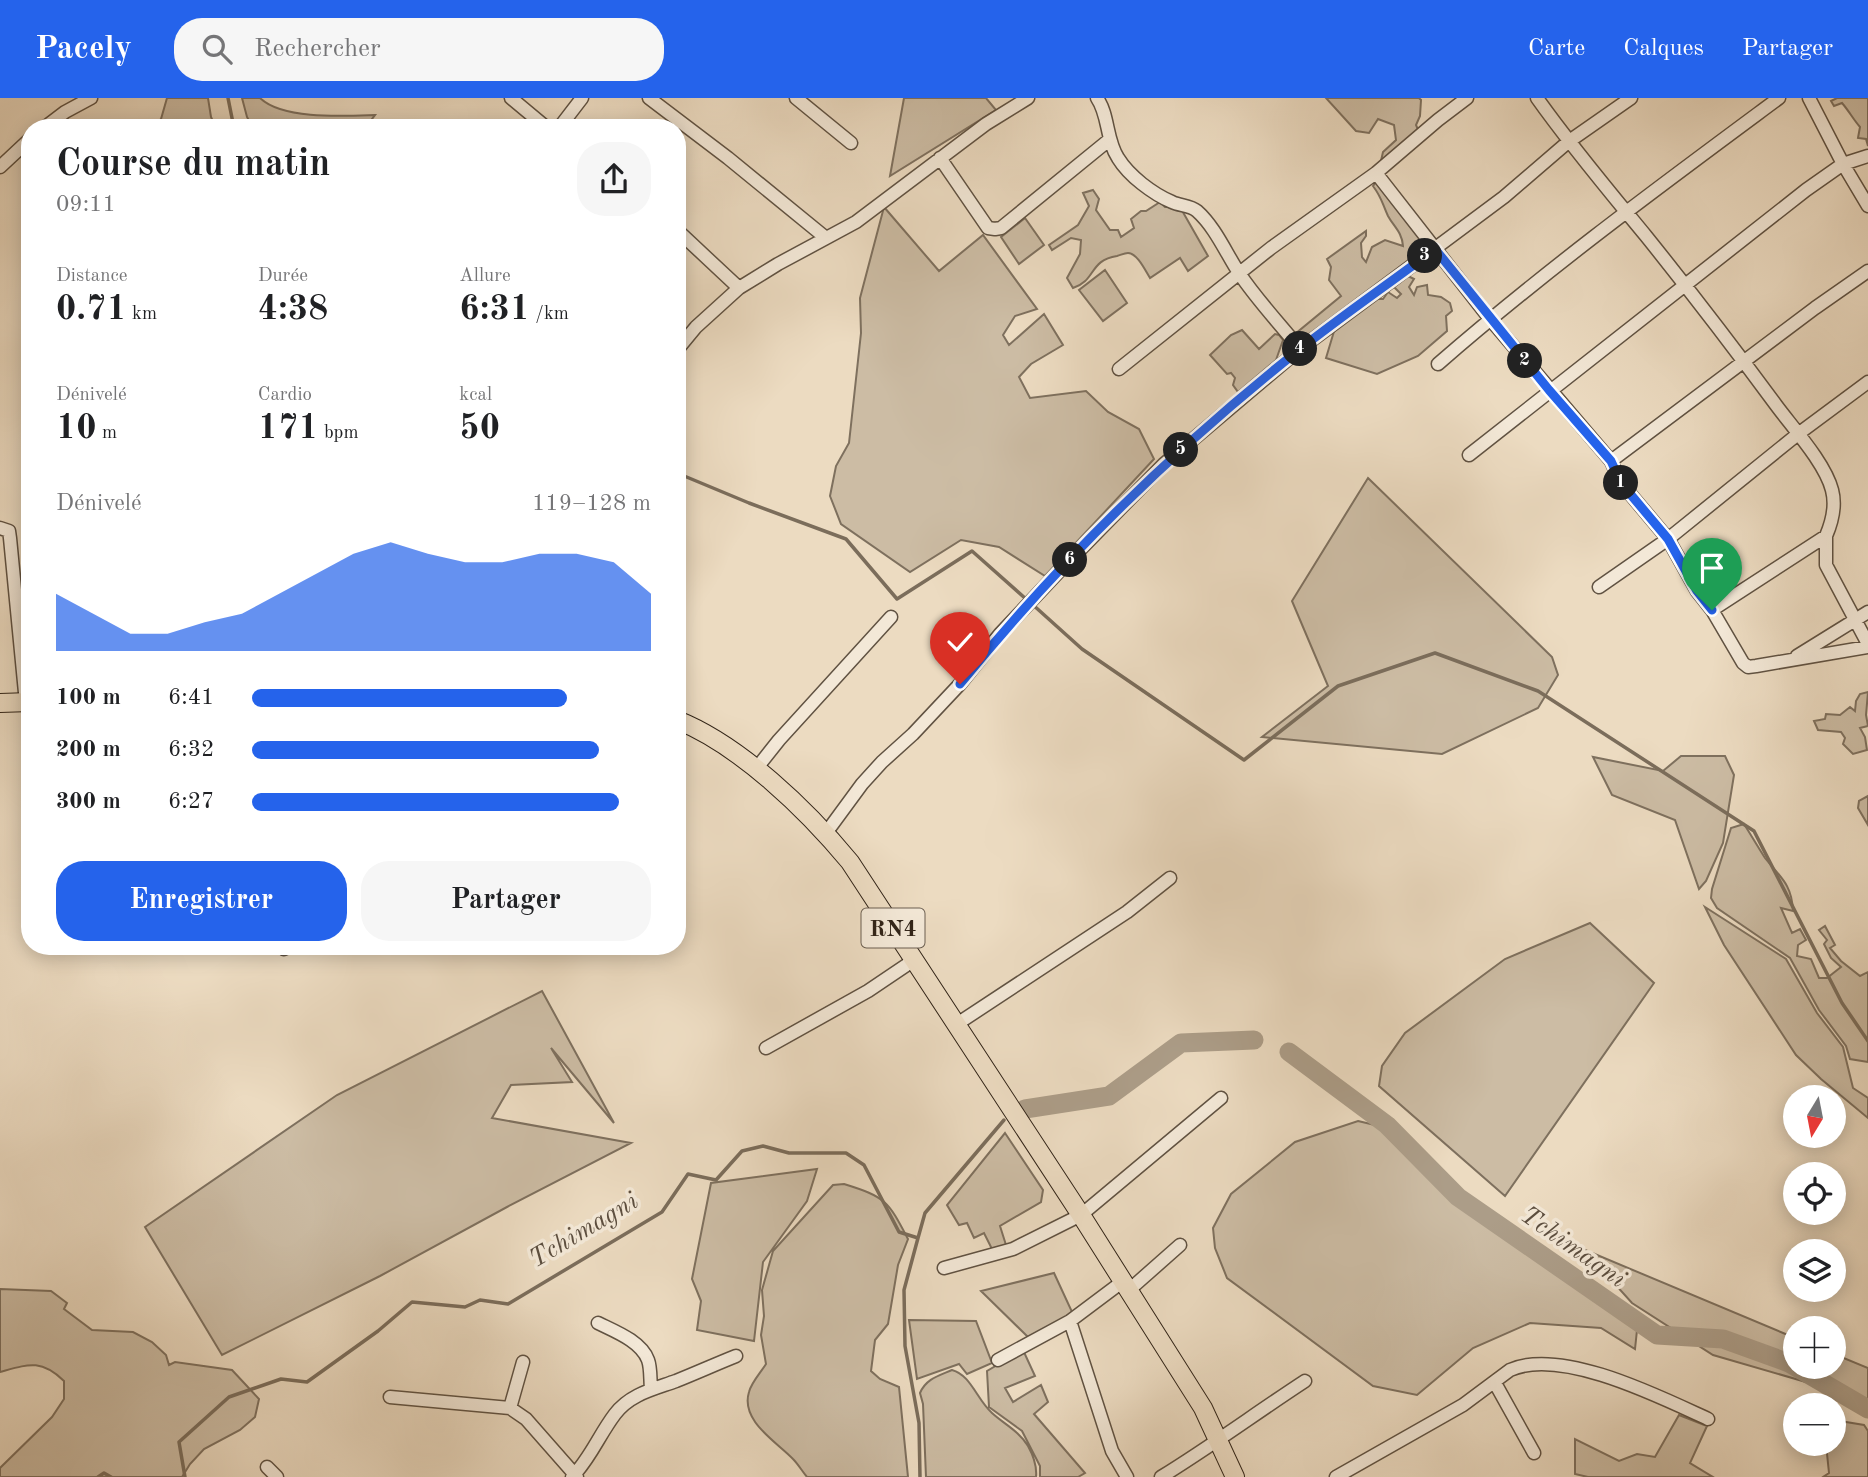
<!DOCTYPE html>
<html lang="fr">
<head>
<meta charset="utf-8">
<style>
  :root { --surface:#fff; --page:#f6f6f6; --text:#202124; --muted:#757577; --accent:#2563eb }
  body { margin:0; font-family:"Old Standard TT",serif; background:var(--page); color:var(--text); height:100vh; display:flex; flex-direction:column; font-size:26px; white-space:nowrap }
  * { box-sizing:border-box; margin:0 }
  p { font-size:23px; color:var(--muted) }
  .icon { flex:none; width:38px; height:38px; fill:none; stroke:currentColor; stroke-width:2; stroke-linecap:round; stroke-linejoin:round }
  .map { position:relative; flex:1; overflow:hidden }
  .details { position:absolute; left:21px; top:21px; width:665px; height:836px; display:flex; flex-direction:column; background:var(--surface); border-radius:28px; box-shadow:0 4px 18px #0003 }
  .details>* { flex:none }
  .needle { width:46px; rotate:190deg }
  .tools { position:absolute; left:1783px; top:987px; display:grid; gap:14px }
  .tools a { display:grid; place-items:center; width:63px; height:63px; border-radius:50%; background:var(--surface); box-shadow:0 4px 18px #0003; font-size:35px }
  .pin { position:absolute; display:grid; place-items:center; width:60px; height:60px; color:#fff; margin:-72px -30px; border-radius:50% 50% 50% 0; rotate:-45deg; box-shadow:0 0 7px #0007 }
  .pin .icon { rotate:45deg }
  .km { position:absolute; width:35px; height:35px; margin:-18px; border-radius:50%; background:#222; color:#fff; font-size:19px; line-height:35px; text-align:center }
  .round { display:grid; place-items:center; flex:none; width:74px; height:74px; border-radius:28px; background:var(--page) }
  .summary { display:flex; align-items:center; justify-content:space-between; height:119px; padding:0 35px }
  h1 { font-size:38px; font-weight:600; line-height:52px }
  .figures { display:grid; grid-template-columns:repeat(3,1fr); gap:10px; height:119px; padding:7px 35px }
  .figures div { display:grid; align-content:center }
  .figures b { font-size:35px; font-weight:600 }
  .figures small { font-size:19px; font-weight:400 }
  .figures p { font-size:19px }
  .chart { height:196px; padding:14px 35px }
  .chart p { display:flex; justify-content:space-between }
  .chart svg { width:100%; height:126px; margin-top:7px; fill:var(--accent); opacity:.7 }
  .action { display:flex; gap:14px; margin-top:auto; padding:14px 35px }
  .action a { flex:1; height:80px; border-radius:28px; background:var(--accent); color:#fff; font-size:28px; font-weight:600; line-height:80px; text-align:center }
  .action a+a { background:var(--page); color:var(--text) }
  ul { padding:0 35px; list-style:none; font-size:23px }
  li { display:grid; grid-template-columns:112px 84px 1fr; align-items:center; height:52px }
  li i { height:18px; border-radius:9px; background:var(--accent) }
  header { display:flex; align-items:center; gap:42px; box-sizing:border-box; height:98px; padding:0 35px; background:var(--accent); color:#fff }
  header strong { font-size:33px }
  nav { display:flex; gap:38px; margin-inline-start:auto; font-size:24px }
  .search { width:490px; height:63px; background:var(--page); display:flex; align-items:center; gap:18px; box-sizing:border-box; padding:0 24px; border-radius:28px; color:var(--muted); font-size:26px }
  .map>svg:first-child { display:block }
  .green { fill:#ccbca4; stroke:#7e705e; stroke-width:2 }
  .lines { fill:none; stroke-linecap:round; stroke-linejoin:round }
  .stream { stroke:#7b6d5b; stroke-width:3.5 }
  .river { stroke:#ac9d88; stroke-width:19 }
  .minor-casing { stroke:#605242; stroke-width:15 }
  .highway-casing { stroke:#312418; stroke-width:20 }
  .minor { stroke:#f3e8d7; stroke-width:12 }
  .highway { stroke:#ecdbc1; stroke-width:18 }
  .route-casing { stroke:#fff; stroke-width:14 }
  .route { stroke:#2563eb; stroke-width:9 }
  .labels { text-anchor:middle; stroke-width:7; stroke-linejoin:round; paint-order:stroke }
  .shield { fill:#f3e8d7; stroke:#6b5f51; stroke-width:2 }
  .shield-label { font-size:23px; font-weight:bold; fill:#312418 }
  .water-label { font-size:26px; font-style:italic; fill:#5c4e3f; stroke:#f3e8d7 }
</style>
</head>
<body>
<header>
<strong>Pacely</strong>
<div class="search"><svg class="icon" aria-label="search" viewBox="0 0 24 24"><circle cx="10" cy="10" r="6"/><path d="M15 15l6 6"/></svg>Rechercher</div>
<nav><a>Carte</a><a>Calques</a><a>Partager</a></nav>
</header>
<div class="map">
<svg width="1868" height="1379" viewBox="0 0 1868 1379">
  <rect width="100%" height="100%" fill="#ecdbc1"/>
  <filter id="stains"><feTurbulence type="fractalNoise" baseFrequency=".00286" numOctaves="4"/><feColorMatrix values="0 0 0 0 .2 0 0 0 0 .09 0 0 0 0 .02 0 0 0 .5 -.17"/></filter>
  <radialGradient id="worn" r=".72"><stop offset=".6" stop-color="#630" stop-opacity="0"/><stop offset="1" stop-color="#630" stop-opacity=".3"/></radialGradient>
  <!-- green -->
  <path class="green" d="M167,0H208L211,19L216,30H153L161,21Z
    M242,0H260C283,22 345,18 375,17L365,30H253L247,19Z
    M904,0H986L996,12L890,78Z
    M1326,0H1419L1421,2L1420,18L1416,27L1419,34L1380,67L1383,54L1396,42L1394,27L1378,21L1369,35L1356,33Z
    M1837,0H1868V48L1866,41L1858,40L1860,29C1853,21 1849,13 1842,5L1834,8L1831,3Z
    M1377,83L1429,150L1301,245L1295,236L1341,198L1329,182L1331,169L1327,161L1366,133V138L1361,145L1362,159L1366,164L1372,149L1385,142L1403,148C1402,134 1394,129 1388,118C1382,105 1382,100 1373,88Z
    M1093,92L1099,101L1096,112L1110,132H1118L1121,139L1134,130L1131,121L1141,113H1146L1160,104L1165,109H1180L1208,158L1188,173L1180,160L1150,180C1145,172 1137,155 1128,155C1124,155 1121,157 1117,158C1089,162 1096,183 1073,190L1067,180L1080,156L1081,142L1071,140L1052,152L1049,147L1078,127L1089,108L1083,95Z
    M884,109L939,173L983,137L1037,211L1015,218L1003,237L1009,247L1044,216L1063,247L1031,266L1019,279L1030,300L1086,293L1108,314L1139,331L1154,361L1045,478L999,449L961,442L910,474L841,426L830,398L836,368L849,345L861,235L860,200Z
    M1025,120L1044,147L1019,166L1001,139Z
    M1105,172L1127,205L1103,223L1079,192Z
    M1408,178L1414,181L1409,189L1414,197L1417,189L1427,187L1428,197L1441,199L1450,205L1452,213L1446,218L1447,233L1418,258L1377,276L1326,260L1335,230L1375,201H1383L1388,194L1397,200L1401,196L1394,189Z
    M1242,232L1259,251L1275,236L1279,237L1283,242L1276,262L1238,294L1233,287L1235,280L1231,275L1227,276L1210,257L1231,237Z
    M1368,380L1552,559L1558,577L1538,610L1442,656L1262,639L1328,588L1292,503Z
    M1868,594L1866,617L1868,628L1860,630L1865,639L1867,652L1853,656L1843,646L1845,640L1841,634L1818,632L1814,623L1825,621L1826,616L1840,617L1850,609L1855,613L1856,603L1860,596Z
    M1681,658H1725L1734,677L1723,745L1706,783L1699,791L1675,722L1612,697L1593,659L1663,673Z
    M1868,698V727L1858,710L1859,703Z
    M1744,726C1751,737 1758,749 1765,760C1780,779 1792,786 1793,813L1781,810L1792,835L1800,831L1806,842L1798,847L1797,858L1811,861L1819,880H1827L1841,869L1831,860L1824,846L1827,842L1819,832L1825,828L1835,847L1830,850L1841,863L1860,878L1868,874V964L1850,961L1846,948L1819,912L1790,860L1717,810L1711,800L1712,791L1731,730Z
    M1705,809L1786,861L1817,915L1843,949L1853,990L1868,1000V1020L1821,981L1796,957L1724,847Z
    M1590,825L1654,885L1505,1098L1379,988L1382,968L1405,935L1505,861Z
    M542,893L614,1025L551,950L572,984L511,987L492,1020L631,1045L507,1109L380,1178L222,1257L145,1129L337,997Z
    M1358,1023L1379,1028L1481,1114L1637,1232L1635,1251L1601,1230L1530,1225L1473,1250L1417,1297L1373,1288L1227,1180L1215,1150L1213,1130L1231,1096L1295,1044Z
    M1005,1035L1043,1092L1041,1104L1000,1128L1006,1147L992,1151L984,1135L974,1140L967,1125L959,1127L947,1107Z
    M817,1071L807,1103L763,1164L754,1243L697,1232L701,1203L692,1181L711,1085Z
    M844,1086C886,1099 888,1103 908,1141L898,1167L888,1226L875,1242L871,1273L880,1281L899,1289L908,1379H807C802,1373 798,1366 793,1361C777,1344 740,1323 749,1294C751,1285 761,1274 766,1266L761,1237L764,1218L762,1192L773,1153L833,1087Z
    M1559,1141L1795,1240L1796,1269H1834V1256L1868,1270V1319L1823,1289L1713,1257L1632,1205L1605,1175Z
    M1054,1175L1073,1216L1029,1240L981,1193Z
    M0,1191L51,1193L67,1205L64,1211L92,1232L133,1234L152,1244L166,1257L169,1267L175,1264L232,1272L259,1301L255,1319L240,1332L204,1351L190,1366L182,1379H0V1370L52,1319L64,1301V1283C41,1261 29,1266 0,1274Z
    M909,1222L976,1223L992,1265L967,1276L959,1266L917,1281Z
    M1023,1252L1035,1278L1005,1290L1013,1304L1041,1287L1048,1304L1034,1316L1085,1375L1078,1379H1040V1368L1022,1333L989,1309L987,1273Z
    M952,1272C971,1277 977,1302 992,1315C1004,1326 1019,1333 1028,1348C1033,1357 1037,1369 1036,1379H926L923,1306L920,1295C926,1281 938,1278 952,1272Z
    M1679,1317L1707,1328L1690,1365L1713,1379H1588L1575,1376V1341L1619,1363L1637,1356L1655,1359Z
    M1834,1322L1864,1327L1868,1333V1379H1823L1829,1375L1826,1346H1834Z"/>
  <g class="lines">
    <!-- stream -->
    <path class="stream" d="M228,0L234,30
      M677,375L749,405L846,441L897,501L972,453L1026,501
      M1032,506L1082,551L1244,662L1338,588L1435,555L1538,593L1754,733L1842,905L1868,943
      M918,1140L904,1192L905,1248L919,1325L920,1379
      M98,1379L104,1375L111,1379
      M185,1379L179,1344L229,1299L281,1281L307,1284L378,1233L412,1204L465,1209L480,1202L508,1206L662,1114L688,1076L716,1082L742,1053L763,1048L789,1055H846L864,1067L899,1134L918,1140L925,1115L1004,1022"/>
    <!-- river -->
    <path class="river" d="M1289,954L1387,1027L1458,1099L1657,1237L1723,1241L1789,1265L1868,1311
      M1025,1011L1109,998L1181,945L1254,942"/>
    <defs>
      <path id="minor" d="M511,0L547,30
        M649,0L728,60L826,140
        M796,0L851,45
        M1097,0C1109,17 1106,42 1118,60C1129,78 1153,96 1172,104C1180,108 1190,107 1197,113C1215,129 1226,155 1239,175C1257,202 1280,226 1300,251
        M1537,0C1571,48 1609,93 1646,138C1691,194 1734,250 1776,307C1793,330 1825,365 1832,392C1836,407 1832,424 1826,438L1712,512
        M1809,0L1843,66L1868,108
        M44,30L65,14L91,0
        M559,30L582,0
        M940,60L988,130L995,131L1001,130L1109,42
        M0,69L30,41
        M1376,75L1490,221L1611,363L1621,385L1668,441L1697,493L1712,512L1743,565L1748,569L1756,568L1868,549
        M677,132L739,190
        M677,252L696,229L739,190L778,166L856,124L986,26L1028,0
        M1438,266C1547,171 1663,86 1779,0
        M1119,271L1271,150L1376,75L1438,22L1467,0
        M1469,357L1806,92L1843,66L1868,58
        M1611,363L1815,210L1868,173
        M0,430L9,433L10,440L26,605
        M1826,438V467L1868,546
        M1599,489L1668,441L1798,336L1868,284
        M1797,558L1868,514
        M756,671L779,642L891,519
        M826,735L862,686L882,664L913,636L960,586L1000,536L1065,467L1164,366L1300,251L1504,99L1568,44L1631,0
        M284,851L285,849
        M957,926L1127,814L1170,780
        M766,950L868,893L914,862
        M944,1170L1013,1151L1081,1117L1221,1000
        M1128,1193L1180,1147
        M1070,1223L1112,1353L1127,1379
        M598,1225C614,1233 641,1243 648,1262C651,1270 650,1281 651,1290
        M998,1262L1070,1223L1122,1184
        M1495,1285L1534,1355
        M390,1299L510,1310L526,1321L577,1379
        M510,1310L523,1264
        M267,1369L277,1379
        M572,1379C590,1361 599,1337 615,1316C630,1296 654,1291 676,1283C696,1275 716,1266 736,1258
        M1161,1379C1210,1349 1256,1315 1305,1283
        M1336,1379L1463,1307L1510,1272C1561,1249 1660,1299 1708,1321"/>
      <path id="highway" d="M0,605L30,604
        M677,622C740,647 807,712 850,764L1081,1117L1203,1310L1235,1379"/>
    </defs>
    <!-- minor casing -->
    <use href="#minor" class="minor-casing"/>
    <!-- highway casing -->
    <use href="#highway" class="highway-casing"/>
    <!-- minor -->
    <use href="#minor" class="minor"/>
    <!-- highway -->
    <use href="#highway" class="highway"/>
  </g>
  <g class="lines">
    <defs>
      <path id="route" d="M960,586C1060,463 1174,351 1299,252C1343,217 1390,185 1435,151L1549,292L1611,363L1621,385L1668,441L1697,493L1712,512"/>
    </defs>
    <!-- route casing -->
    <use href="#route" class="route-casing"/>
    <!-- route -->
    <use href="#route" class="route"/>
  </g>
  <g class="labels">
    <!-- shield labels -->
    <rect class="shield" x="861.5" y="810.5" width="63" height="39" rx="5"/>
    <g class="shield-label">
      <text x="893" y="838">RN4</text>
    </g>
    <!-- water labels -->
    <g class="water-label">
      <text transform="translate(583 1131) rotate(-31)" y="9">Tchimagni</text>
      <text transform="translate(1574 1148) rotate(35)" y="9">Tchimagni</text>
    </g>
  </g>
  <rect width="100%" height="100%" filter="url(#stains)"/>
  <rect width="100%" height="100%" fill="url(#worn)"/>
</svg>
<div class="tools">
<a><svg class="needle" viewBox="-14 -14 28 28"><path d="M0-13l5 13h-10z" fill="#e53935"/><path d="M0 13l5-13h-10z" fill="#757577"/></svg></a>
<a><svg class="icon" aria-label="locate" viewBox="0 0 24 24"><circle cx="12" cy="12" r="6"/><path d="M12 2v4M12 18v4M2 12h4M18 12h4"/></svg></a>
<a><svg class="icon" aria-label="layers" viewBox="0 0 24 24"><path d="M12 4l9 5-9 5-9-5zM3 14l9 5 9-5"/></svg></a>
<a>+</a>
<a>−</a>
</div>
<div class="pin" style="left:1712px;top:512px;background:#1e9e55"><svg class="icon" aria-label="arrive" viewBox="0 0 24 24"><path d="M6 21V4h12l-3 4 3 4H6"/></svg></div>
<div class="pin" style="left:960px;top:586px;background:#d93025"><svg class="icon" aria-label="check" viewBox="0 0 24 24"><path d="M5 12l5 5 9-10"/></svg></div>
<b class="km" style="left:1621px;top:385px">1</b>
<b class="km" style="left:1525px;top:263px">2</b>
<b class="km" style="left:1425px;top:158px">3</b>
<b class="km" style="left:1300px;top:251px">4</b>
<b class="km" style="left:1181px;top:352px">5</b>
<b class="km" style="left:1070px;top:462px">6</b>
<section class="details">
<div class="summary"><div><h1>Course du matin</h1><p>09:11</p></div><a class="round"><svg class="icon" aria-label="share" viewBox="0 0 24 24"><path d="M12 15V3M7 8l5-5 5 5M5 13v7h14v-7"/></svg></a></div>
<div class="figures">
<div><p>Distance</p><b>0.71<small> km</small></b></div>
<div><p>Durée</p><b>4:38</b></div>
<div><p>Allure</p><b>6:31<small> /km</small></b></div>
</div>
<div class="figures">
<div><p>Dénivelé</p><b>10<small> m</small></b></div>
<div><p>Cardio</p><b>171<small> bpm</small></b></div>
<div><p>kcal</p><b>50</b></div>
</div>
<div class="chart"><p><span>Dénivelé</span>119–128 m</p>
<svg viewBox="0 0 160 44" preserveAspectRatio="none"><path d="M0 44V24L10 31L20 38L30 38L40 34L50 31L60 24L70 17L80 10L90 6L100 10L110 13L120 13L130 10L140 10L150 13L160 24V44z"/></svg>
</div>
<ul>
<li><b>100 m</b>6:41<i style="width:79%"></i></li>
<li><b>200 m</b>6:32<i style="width:87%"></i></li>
<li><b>300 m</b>6:27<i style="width:92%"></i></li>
</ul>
<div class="action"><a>Enregistrer</a><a>Partager</a></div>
</section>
</div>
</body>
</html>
